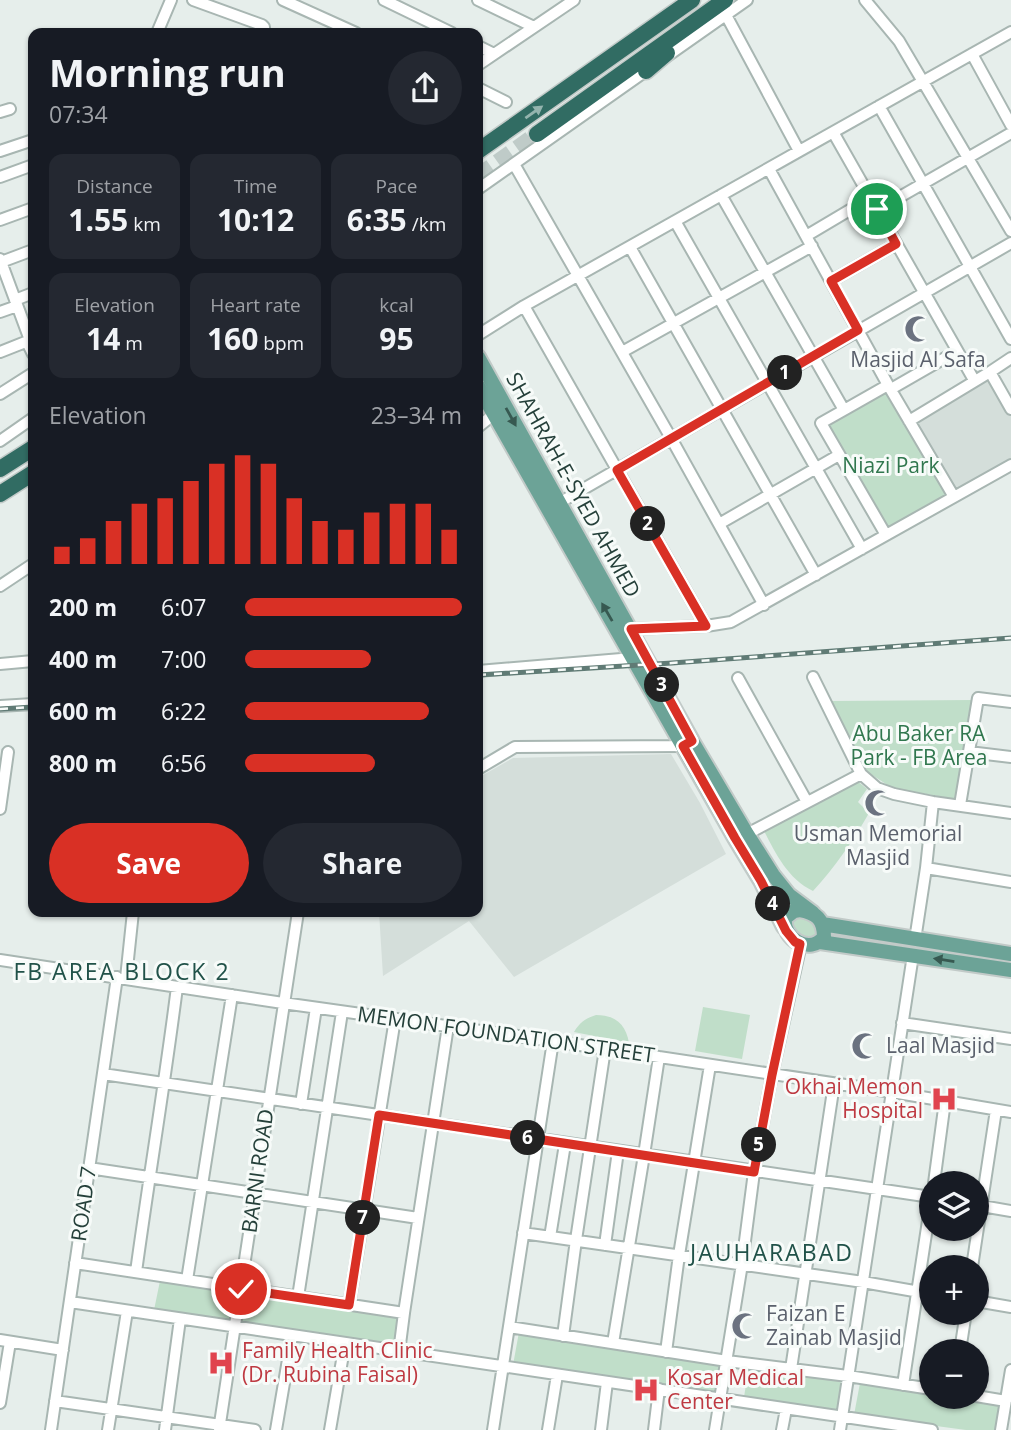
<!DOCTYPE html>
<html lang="en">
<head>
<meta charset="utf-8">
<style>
  :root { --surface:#171b24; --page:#242831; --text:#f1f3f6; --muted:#9ea1a6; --accent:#d93025 }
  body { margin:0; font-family:"Open Sans",sans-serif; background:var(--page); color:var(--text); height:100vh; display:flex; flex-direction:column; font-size:26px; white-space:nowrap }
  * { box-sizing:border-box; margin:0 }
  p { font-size:23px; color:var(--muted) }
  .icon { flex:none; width:38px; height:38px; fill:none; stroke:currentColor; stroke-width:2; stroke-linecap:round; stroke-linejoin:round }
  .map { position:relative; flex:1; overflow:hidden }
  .drawer { position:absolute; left:28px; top:28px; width:455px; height:889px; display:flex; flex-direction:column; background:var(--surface); border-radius:14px; box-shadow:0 2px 5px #0004 }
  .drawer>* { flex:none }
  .tools { position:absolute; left:919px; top:1171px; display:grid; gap:14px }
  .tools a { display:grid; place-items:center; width:70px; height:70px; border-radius:50%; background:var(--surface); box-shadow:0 2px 5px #0004; font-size:35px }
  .pin { position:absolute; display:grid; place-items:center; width:60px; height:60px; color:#fff; margin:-30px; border:4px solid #fff; border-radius:50%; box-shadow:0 2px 7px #0007 }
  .km { position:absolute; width:35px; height:35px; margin:-18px; border-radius:50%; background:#222; color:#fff; font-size:19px; line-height:35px; text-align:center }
  .round { display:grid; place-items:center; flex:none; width:74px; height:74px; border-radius:37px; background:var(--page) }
  .headline { display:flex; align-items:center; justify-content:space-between; height:119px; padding:0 21px }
  h1 { font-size:38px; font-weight:700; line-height:52px }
  .figures { display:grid; grid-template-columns:repeat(3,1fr); gap:10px; height:119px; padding:7px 21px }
  .figures div { display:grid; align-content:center; border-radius:14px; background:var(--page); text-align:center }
  .figures b { font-size:30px; font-weight:700 }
  .figures small { font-size:19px; font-weight:400 }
  .figures p { font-size:19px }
  .chart { height:196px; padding:14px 21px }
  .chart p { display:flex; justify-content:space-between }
  .chart svg { width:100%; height:126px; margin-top:7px; stroke:var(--accent); stroke-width:6 }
  .button { display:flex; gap:14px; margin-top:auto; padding:14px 21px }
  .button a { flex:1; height:80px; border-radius:42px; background:var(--accent); color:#fff; font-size:28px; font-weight:700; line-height:80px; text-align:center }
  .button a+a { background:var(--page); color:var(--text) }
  ul { padding:0 21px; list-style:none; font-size:23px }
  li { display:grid; grid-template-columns:112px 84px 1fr; align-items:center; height:52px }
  li i { height:18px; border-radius:9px; background:var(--accent) }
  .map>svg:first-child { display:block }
  .built { fill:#d4deda }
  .green { fill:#c0dec9 }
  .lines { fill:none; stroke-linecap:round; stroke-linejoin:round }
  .highway-tunnel { stroke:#bfcbc8; stroke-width:16; stroke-dasharray:16 8; stroke-linecap:butt }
  .minor-casing { stroke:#a8b6b2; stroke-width:14 }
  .major-casing { stroke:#c2cac8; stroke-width:18 }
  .highway-casing { stroke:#c2cac8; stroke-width:19 }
  .minor { stroke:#fff; stroke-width:10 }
  .major { stroke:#6ca397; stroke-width:14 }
  .highway { stroke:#316c63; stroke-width:16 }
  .rail-casing { stroke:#607b75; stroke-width:5 }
  .rail { stroke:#f7fbf9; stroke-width:2.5; stroke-dasharray:8; stroke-linecap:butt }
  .oneway { fill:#94b4ae }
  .oneway2 { fill:#375951 }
  .route-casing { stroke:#fff; stroke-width:14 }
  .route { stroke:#d93025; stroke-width:9 }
  .labels { text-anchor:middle; stroke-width:6; stroke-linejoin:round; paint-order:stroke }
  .worship-label { font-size:21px; fill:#5b616d; stroke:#f7fbf9 }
  .park-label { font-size:21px; fill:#30774e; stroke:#f7fbf9 }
  .street-label { font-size:21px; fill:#25403a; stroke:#f7fbf9 }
  .health-label { font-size:21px; fill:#be3a42; stroke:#f7fbf9; text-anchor:start }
  .neighbourhood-label { font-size:23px; letter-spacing:2px; fill:#215249; stroke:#f7fbf9 }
</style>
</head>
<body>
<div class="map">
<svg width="1011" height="1430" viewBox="0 0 1011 1430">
  <rect width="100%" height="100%" fill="#e6eeeb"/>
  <!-- built -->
  <path class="built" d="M990,373L1011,410V465L955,496L908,418Z
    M671,754L700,803L726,854L514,977L469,921L383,976L379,912H478V778L513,758Z"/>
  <!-- green -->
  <path class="green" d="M888,385L955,496L886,535L821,423Z
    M973,700L955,799L892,788L863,769L831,701Z
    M856,780L867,789L858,802L869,813C853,841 835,867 813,891C788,879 776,854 764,831Z
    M793,913L818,922L816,941L794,937L787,919Z
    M703,1007L750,1015L742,1059L695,1051Z
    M596,1015C615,1015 626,1024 629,1043L574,1032C580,1022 586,1018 596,1015Z
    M161,1276L404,1313L399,1352L153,1315Z
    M519,1332L723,1362L718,1396L513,1365Z
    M749,1366L841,1381L837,1411L744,1397Z
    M860,1383L931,1393V1396L951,1397L1000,1404L996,1430H966L854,1415Z"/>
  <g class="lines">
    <!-- highway-tunnel -->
    <path class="highway-tunnel" d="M478,176L537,134"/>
    <defs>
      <path id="minor" d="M193,0L262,25L264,27V33
        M283,0L356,33
        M384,0L452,33
        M478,0L534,27
        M865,0L899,41L1011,231
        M726,15L799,151
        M157,33L171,0
        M478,46L494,54
        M972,54L1011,125
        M663,59L747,0
        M478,65L574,0
        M478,88L506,102
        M879,106L1011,339
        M0,112L10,109
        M833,132L974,380
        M0,151L33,140
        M514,164L671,438L764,605
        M769,169L888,385L954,497
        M0,177L33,165
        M478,189L650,68
        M721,195L844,410L888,385
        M877,210L1011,133
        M0,220L33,208
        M675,221L862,549
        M806,236L870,198
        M630,247L816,575
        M0,259L30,340
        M1,262L33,250
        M831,281L896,244
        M15,300L33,293
        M524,306L706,626
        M0,312L17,306
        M478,335L524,306L1011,32
        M27,342L33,354
        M0,352L33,339
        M622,352L812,246
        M990,372L1011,358
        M891,389L957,351
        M0,394L33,373
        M844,410L821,423L886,535
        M909,421L990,372L1011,409
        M478,427L494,414
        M0,441L33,418
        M559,503L1011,243
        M719,524L839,455
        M0,586L33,564
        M631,629L706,626L731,622L1011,465
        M0,664L33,661
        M478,671L633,658L638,655
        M813,677L861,774L877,788L894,794L933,802L1011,813
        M738,678L807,802
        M0,706L33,704
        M969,752L1011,757
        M478,769L515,747L683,746L687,744
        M960,805L978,698L1011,702
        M0,809L8,752
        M747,834L861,774
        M926,868L1011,882
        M915,940L926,868L933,802
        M0,960L283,1003L553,1041L892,1092L1011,1112
        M126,978L133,912
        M902,1023L1011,1039
        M103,1074L931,1197
        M301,1104L316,1008
        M89,1168L418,1218
        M934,1183L945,1101
        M976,1205L1011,1211
        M523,1233L863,1282L931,1294
        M550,1237L565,1144
        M605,1245L618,1151
        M75,1263L404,1313L399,1352
        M972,1267L996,1110
        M136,1272C149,1177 165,1082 177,987
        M187,1280L232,995
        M298,1297L342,1012
        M976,1301L1011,1307
        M70,1302L932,1430
        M349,1305L395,1019
        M404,1313L448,1026
        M509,1327L727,1361L848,1376L931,1389
        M563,1336L576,1240L605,1049
        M0,1340L63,1350
        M613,1343L644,1155L659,1057
        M960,1351L966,1312
        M666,1352L679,1255L710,1065
        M791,1369L834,1084
        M903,1385L931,1201
        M976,1396L1006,1401
        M55,1401L255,1430
        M0,1403L10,1342
        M51,1430L117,977
        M108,1430L127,1311
        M165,1430L180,1319
        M219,1430L298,912
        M276,1430L292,1336
        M330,1430L345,1343
        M493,1430L553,1041
        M548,1430L557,1375
        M601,1430L607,1382
        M654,1430L659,1389
        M715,1430L742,1264L754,1172L772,1075L801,944
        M782,1430L786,1409
        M840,1430L913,955
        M1001,1430L1011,1370"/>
      <path id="major" d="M478,357L692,741L747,834L773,875L789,895L813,913
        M478,386L735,838L761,881L784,927
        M800,910C816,913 824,919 824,937C810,955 782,939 785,918L794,911Z
        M822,924L1011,954
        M820,942L1011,970"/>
      <path id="highway" d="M646,71L667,53
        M537,134L725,0
        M478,151L692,0
        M0,469L33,448
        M0,494L33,473"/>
    </defs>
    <!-- minor casing -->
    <use href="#minor" class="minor-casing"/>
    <!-- major casing -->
    <use href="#major" class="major-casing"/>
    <!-- highway casing -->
    <use href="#highway" class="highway-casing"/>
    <!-- minor -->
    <use href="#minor" class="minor"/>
    <!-- major -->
    <use href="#major" class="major"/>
    <!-- highway -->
    <use href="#highway" class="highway"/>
    <defs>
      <path id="rail" d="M478,675L672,663L1011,638
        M0,709L33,707"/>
    </defs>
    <!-- rail casing -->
    <use href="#rail" class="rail-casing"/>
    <!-- rail -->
    <use href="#rail" class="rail"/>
  </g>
  <!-- one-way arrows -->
  <defs><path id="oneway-solid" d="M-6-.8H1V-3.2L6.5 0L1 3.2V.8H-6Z" transform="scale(1.75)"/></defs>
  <use class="oneway" href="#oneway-solid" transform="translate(534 112) rotate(-35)"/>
  <g class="oneway2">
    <use href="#oneway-solid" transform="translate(511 417) rotate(61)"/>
    <use href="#oneway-solid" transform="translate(607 612) rotate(-120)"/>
    <use href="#oneway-solid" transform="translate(944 960) rotate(-171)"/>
  </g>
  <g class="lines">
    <defs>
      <path id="route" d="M241,1289L349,1305L379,1115L754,1172L772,1075L800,944L795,942L786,931L761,881L735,838L683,746L692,741L631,629L706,626L617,470L858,330L831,281L896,244L877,209"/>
    </defs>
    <!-- route casing -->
    <use href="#route" class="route-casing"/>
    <!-- route -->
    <use href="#route" class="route"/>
  </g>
  <!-- icons -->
  <defs>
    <symbol id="mosque-bare" viewBox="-9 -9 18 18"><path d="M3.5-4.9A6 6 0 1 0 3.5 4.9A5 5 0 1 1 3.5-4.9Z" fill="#6b7280" stroke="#f7fbf9" stroke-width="2.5" paint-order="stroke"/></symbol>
    <symbol id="hospital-bare" viewBox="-9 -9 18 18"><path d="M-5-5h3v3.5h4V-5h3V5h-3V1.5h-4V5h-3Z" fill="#e0444e" stroke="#f7fbf9" stroke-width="2.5" paint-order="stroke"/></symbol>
  </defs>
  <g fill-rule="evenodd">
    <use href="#mosque-bare" x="899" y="310" width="38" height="38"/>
    <use href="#mosque-bare" x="859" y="784" width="38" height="38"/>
    <use href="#mosque-bare" x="846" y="1027" width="38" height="38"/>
    <use href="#hospital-bare" x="925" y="1080" width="38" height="38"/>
    <use href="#mosque-bare" x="726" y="1307" width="38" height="38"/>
    <use href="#hospital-bare" x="202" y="1344" width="38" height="38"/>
    <use href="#hospital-bare" x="627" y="1371" width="38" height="38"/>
  </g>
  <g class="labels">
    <!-- worship labels -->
    <g class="worship-label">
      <text x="918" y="367">Masjid Al Safa</text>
      <text x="878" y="841">Usman Memorial<tspan x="878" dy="24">Masjid</tspan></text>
      <text x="886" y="1053" text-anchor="start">Laal Masjid</text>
      <text x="766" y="1321" text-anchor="start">Faizan E<tspan x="766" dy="24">Zainab Masjid</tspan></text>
    </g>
    <!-- park labels -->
    <g class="park-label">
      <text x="891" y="473">Niazi Park</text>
      <text x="919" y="741">Abu Baker RA<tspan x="919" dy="24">Park - FB Area</tspan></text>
    </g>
    <!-- street labels -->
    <g class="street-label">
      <text transform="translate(573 485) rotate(61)" y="7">SHAHRAH-E-SYED AHMED</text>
      <text transform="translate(506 1035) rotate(8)" y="7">MEMON FOUNDATION STREET</text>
      <text transform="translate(258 1171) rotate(-82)" y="7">BARNI ROAD</text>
      <text transform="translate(84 1204) rotate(-82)" y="7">ROAD 7</text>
    </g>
    <!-- health labels -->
    <g class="health-label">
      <text x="923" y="1094" text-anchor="end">Okhai Memon<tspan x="923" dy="24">Hospital</tspan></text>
      <text x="242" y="1358">Family Health Clinic<tspan x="242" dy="24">(Dr. Rubina Faisal)</tspan></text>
      <text x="667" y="1385">Kosar Medical<tspan x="667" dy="24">Center</tspan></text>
    </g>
    <!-- neighbourhood labels -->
    <g class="neighbourhood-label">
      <text x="122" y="980">FB AREA BLOCK 2</text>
      <text x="772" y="1261">JAUHARABAD</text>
    </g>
  </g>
</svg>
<div class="tools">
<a><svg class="icon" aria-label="layers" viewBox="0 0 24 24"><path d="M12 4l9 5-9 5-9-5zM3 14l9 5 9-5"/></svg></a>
<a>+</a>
<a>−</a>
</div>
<div class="pin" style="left:877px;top:209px;background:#1e9e55"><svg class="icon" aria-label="arrive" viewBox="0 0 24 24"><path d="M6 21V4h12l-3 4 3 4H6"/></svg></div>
<div class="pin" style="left:241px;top:1289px;background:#d93025"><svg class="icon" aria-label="check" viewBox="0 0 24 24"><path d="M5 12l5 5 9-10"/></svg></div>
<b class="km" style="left:785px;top:373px">1</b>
<b class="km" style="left:648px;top:524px">2</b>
<b class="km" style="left:662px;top:685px">3</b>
<b class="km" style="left:773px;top:904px">4</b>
<b class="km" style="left:759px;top:1145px">5</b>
<b class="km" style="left:528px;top:1138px">6</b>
<b class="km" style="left:363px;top:1218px">7</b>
<section class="drawer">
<div class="headline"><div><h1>Morning run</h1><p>07:34</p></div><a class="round"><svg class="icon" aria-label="share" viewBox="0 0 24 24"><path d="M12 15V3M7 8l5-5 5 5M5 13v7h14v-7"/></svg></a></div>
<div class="figures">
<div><p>Distance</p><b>1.55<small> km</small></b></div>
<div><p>Time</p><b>10:12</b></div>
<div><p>Pace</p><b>6:35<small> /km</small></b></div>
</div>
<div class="figures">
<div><p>Elevation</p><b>14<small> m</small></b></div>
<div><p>Heart rate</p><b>160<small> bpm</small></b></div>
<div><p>kcal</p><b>95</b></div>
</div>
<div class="chart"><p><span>Elevation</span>23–34 m</p>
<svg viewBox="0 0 160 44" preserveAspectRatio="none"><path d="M5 44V38M15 44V35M25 44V29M35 44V23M45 44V21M55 44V15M65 44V9M75 44V6M85 44V9M95 44V21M105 44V29M115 44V32M125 44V26M135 44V23M145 44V23M155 44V32"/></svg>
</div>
<ul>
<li><b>200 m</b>6:07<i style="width:100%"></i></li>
<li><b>400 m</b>7:00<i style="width:58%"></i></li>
<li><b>600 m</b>6:22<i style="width:85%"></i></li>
<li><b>800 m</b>6:56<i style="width:60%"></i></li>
</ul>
<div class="button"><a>Save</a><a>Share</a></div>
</section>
</div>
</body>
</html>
